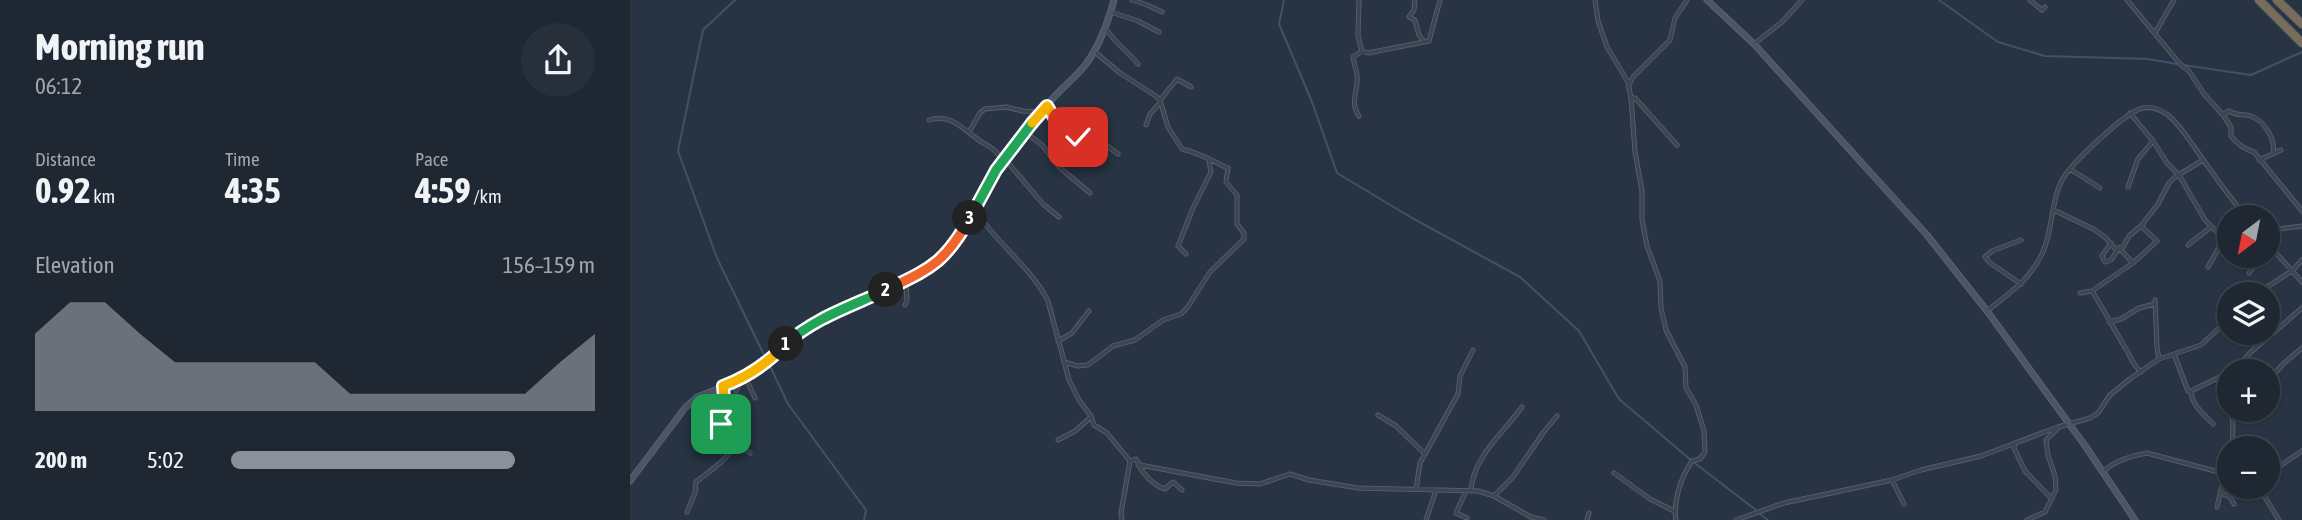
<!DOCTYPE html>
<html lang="en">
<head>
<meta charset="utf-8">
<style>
  :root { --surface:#1e2732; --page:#262f3a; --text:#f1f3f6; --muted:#a1a5ac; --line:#3c444d; --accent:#8c9099 }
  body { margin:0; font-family:"Asap Condensed",sans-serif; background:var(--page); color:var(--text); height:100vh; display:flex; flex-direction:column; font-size:26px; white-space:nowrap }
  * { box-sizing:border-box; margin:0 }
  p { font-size:23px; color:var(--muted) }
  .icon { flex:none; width:38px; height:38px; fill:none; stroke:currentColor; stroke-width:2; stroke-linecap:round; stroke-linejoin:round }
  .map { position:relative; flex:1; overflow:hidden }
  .details { display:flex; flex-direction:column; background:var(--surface); width:630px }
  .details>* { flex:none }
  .needle { width:46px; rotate:212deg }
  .tools { position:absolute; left:1587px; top:205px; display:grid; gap:14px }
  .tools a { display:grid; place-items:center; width:63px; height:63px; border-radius:50%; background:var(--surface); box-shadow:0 2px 5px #0004,0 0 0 2px var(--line); font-size:35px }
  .pin { position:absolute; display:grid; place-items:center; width:60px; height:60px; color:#fff; margin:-30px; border-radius:14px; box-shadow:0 4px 10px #0006 }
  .km { position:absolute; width:35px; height:35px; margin:-18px; border-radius:50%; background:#222; color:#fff; font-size:19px; line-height:35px; text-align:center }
  .round { display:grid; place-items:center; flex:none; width:74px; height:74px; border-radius:37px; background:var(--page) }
  .head { display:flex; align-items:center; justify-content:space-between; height:119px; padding:0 35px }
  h1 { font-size:38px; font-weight:700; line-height:52px }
  .metrics { display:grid; grid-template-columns:repeat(3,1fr); gap:10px; height:119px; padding:7px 35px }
  .metrics div { display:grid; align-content:center }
  .metrics b { font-size:35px; font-weight:700 }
  .metrics small { font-size:19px; font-weight:400 }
  .metrics p { font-size:19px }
  .chart { height:196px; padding:14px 35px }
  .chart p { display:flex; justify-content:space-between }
  .chart svg { width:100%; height:126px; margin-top:7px; fill:var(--accent); opacity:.7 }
  ul { padding:0 35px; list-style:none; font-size:23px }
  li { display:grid; grid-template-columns:112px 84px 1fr; align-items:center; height:52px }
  li i { height:18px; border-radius:9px; background:var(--accent) }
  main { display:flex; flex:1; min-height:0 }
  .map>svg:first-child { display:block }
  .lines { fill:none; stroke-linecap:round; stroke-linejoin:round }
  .stream { stroke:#3f526b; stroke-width:2 }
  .street-casing { stroke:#5b6470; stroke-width:5 }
  .secondary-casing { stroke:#5b6470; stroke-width:7 }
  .highway-casing { stroke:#47515d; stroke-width:10 }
  .street { stroke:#3c4653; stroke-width:3.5 }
  .secondary { stroke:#4b5565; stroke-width:5 }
  .highway { stroke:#786c5a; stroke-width:8 }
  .split-1-casing { stroke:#fff; stroke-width:14 }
  .split-2-casing { stroke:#fff; stroke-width:14 }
  .split-3-casing { stroke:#fff; stroke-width:14 }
  .split-4-casing { stroke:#fff; stroke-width:14 }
  .split-5-casing { stroke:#fff; stroke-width:14 }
  .split-1 { stroke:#f5b400; stroke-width:9 }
  .split-2 { stroke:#22a559; stroke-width:9 }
  .split-3 { stroke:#f0652b; stroke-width:9 }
  .split-4 { stroke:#22a559; stroke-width:9 }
  .split-5 { stroke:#f5b400; stroke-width:9 }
</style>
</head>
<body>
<main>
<section class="details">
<div class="head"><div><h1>Morning run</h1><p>06:12</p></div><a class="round"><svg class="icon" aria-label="share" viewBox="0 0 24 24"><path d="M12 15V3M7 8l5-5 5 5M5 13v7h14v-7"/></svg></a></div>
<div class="metrics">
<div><p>Distance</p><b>0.92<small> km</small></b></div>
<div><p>Time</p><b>4:35</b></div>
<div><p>Pace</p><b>4:59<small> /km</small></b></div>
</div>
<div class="chart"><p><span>Elevation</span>156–159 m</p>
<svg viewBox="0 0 160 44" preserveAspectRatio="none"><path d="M0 44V17L10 6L20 6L30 17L40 27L50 27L60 27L70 27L80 27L90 38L100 38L110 38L120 38L130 38L140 38L150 27L160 17V44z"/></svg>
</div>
<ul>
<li><b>200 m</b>5:02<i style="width:78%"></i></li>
</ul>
</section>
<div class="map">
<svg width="1672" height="520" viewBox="0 0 1672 520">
  <rect width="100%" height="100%" fill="#283443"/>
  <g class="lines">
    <!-- stream -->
    <path class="stream" d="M105,0L73,30L48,151L87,258L136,359
      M654,0L649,24L682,102L707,173L782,218L890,277L949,331L989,399L1062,461L1126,510
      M1309,0L1368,42L1415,56L1518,59L1547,64
      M1553,65L1621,75L1672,52
      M139,364L158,404L236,510L234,520
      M1130,514L1138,520"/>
    <defs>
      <path id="street" d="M502,0L517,5L532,12
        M729,0L728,36L732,51
        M785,0L784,10L779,17L785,20L789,35L794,41
        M965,0L968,21L977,47L998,82L1001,98L1005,152L1012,191V220L1017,246L1030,281L1031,308L1036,330L1055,367L1056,388L1066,405L1074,431L1075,452L1070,459L1062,461C1051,477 1043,501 1046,520
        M1400,0L1412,10L1415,7
        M1497,0L1550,64L1559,71L1574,94L1593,115L1601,127V136C1607,144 1614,149 1624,152L1672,211
        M481,12L508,21L529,32
        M476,29C485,43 497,51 508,64
        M1525,33L1544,0
        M1124,44L1152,22L1172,0
        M998,87L1003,77L1040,40L1045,18L1057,0
        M1001,98H1005L1047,145
        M530,100L547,79L561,87
        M417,106L427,122L448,137L452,138L463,135L488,154
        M1594,114L1599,111C1609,117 1613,113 1621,116C1634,121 1646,139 1643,153
        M729,116C719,102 729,90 727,75C726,69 724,63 723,57L732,51L738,53L799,41L810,0
        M299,120C319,113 331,127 346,138C356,146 366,148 372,160
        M516,125L520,114L530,103
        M339,132L350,113L355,109L376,107L393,111L409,112
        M395,132L413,146L429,167L460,193
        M1523,141L1537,163L1549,175L1575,220L1594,239
        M466,155L474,147L475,143
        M374,158L413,204L429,217
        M1629,160L1651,150
        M1440,169L1470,188
        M1498,187L1508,159L1523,141L1500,113
        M345,210C366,243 400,266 418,301L439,380L449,400L461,416L464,425L477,433L500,461L506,459L510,465L606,483L630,484L660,474L679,480L728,488L848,491L864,496L901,517L914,520
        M1424,210L1465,230L1476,238L1485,249L1489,248L1503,263L1527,241L1511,226
        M1649,229L1672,226
        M1481,243L1472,256L1475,262L1481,260L1489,248L1493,247L1499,236L1511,226L1528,204L1539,183L1545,177L1573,160
        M1638,244L1672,282
        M1558,245L1581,227
        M556,254L548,246L563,208L581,172L579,161
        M1578,267L1594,239L1600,234
        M1619,273L1633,256
        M1391,284L1359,262L1355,257L1362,251L1391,240
        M1462,291C1474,310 1484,329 1496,349C1501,357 1503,365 1511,372
        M1450,293L1462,291L1503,263
        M1626,294L1662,271L1672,260
        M1525,300L1527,347L1529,359
        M275,305L277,301L276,280
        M1357,311C1379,293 1398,282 1412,254C1423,232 1420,205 1431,182C1439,165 1495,112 1513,108C1521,106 1531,110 1538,115C1549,124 1557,137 1565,148C1581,171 1598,195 1616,217
        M1479,322L1491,319L1509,308L1525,304
        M428,341L442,333L459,311
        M1544,354L1558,391H1561C1561,404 1574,415 1583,424
        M434,362L448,366L458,365L483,346L505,340L533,320L551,314L557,308L580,272L614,239V233L607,224V195L596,182L598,168C583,161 569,153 552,149L538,127L530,100L526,96L490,73L465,52
        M1604,371L1621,352L1672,308
        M115,377L125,398
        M1638,381L1653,364L1672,348
        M106,391L110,382
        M1561,391L1600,372
        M75,395L83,406L80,424
        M1601,410L1603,425L1602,448
        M748,415L766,426L794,453
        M77,428L80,424H91
        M428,440L445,431L461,417
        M1385,444L1384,448L1395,471L1421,498
        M100,448L114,449L120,453
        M508,464C513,474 524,486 535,489L543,482L552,490
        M1473,472C1482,462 1503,455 1517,453L1600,475
        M984,473L1020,499L1044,511
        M1598,474L1600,462
        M1638,474L1672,451
        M1262,480L1274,504
        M1628,486L1649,520
        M786,489L790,463L828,394L830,376L843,350
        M836,491L826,513L837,518
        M841,491C843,456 873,434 892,407
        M1591,493L1600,497L1604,504
        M864,496L883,477L913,433L927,416
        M1587,507L1595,473
        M57,512L65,493L66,482C77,473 92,464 100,452L91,424L94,398L93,386
        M492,520L491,513L500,461
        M796,520L806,490
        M957,520L959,513
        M1106,520L1154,503L1262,480L1291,470L1351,456L1428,427L1460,418L1468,413L1480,395L1501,378L1529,359L1571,345L1600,318
        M1397,520L1415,512L1426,490L1425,476L1418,455L1416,440L1428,428"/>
      <path id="secondary" d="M1077,0L1124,44L1297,235L1357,311L1456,447L1505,520
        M0,481L55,408L67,397L111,380L143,357L165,337L207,311L297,270C336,242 345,199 372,161C388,138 407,115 426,95C436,84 448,75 456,64C470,45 478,22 484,0"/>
      <path id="highway" d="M1629,0L1672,43
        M1647,0L1672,24"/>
    </defs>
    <!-- street casing -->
    <use href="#street" class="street-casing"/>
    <!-- secondary casing -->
    <use href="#secondary" class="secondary-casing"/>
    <!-- highway casing -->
    <use href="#highway" class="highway-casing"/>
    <!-- street -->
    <use href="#street" class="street"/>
    <!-- secondary -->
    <use href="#secondary" class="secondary"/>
    <!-- highway -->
    <use href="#highway" class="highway"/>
  </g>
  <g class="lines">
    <defs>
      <path id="split-1" d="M91,424L94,398L93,386C118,377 138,363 156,344"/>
      <path id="split-2" d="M156,344C184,318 222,306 256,290"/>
      <path id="split-3" d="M256,290C301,268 314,264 340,218"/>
      <path id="split-4" d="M340,218L366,170L402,123"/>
      <path id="split-5" d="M402,123L417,106L427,122L448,137"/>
    </defs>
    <!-- split-1 casing -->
    <use href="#split-1" class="split-1-casing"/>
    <!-- split-2 casing -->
    <use href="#split-2" class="split-2-casing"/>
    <!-- split-3 casing -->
    <use href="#split-3" class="split-3-casing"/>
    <!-- split-4 casing -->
    <use href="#split-4" class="split-4-casing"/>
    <!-- split-5 casing -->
    <use href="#split-5" class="split-5-casing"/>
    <!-- split-1 -->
    <use href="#split-1" class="split-1"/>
    <!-- split-2 -->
    <use href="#split-2" class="split-2"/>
    <!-- split-3 -->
    <use href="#split-3" class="split-3"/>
    <!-- split-4 -->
    <use href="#split-4" class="split-4"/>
    <!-- split-5 -->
    <use href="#split-5" class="split-5"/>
  </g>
</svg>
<div class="tools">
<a><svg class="needle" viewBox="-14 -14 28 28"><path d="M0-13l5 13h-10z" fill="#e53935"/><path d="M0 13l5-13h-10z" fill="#a1a5ac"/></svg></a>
<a><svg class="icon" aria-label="layers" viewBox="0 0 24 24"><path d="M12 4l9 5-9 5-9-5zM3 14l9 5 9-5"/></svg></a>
<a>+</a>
<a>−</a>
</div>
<div class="pin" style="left:91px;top:424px;background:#1e9e55"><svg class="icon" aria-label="arrive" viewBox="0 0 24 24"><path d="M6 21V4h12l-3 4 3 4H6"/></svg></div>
<div class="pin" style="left:448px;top:137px;background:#d93025"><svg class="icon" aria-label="check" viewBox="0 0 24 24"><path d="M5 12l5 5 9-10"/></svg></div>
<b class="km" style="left:156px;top:344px">1</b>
<b class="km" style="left:256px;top:290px">2</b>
<b class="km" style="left:340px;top:218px">3</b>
</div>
</main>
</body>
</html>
